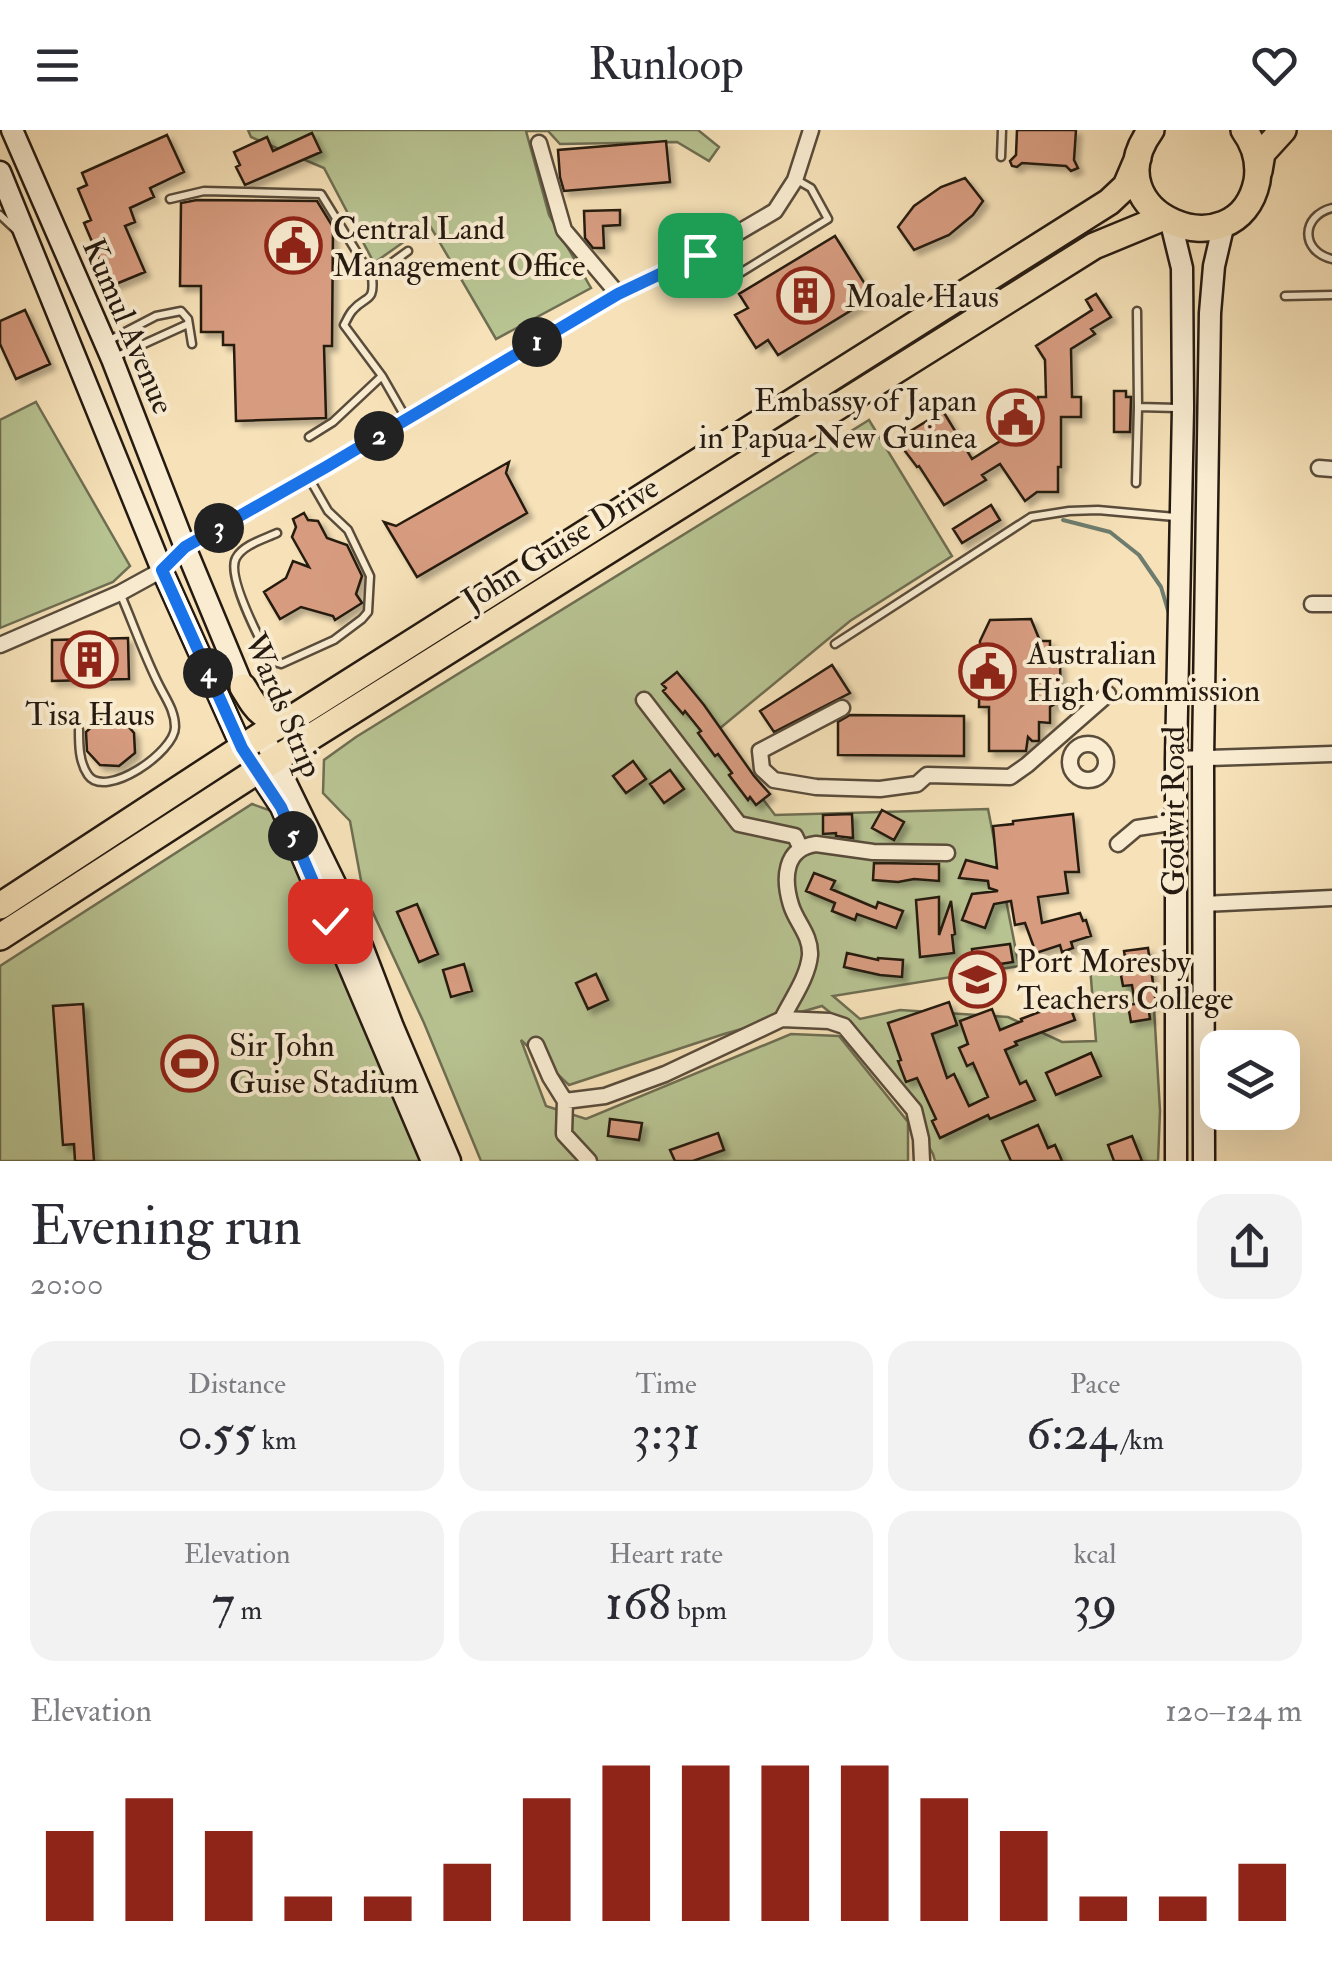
<!DOCTYPE html>
<html lang="en">
<head>
<meta charset="utf-8">
<style>
  :root { --surface:#fff; --page:#f2f2f3; --text:#2b2b33; --muted:#7c7c81; --accent:#8f2418 }
  body { margin:0; font-family:"IM FELL Double Pica",serif; background:var(--page); color:var(--text); height:100vh; display:flex; flex-direction:column; font-size:38px; white-space:nowrap }
  * { box-sizing:border-box; margin:0 }
  p { font-size:32px; color:var(--muted) }
  .icon { flex:none; width:55px; height:55px; fill:none; stroke:currentColor; stroke-width:2; stroke-linecap:round; stroke-linejoin:round }
  .map { position:relative; height:1031px; overflow:hidden }
  .sheet { display:flex; flex-direction:column; background:var(--surface); flex:1 }
  .sheet>* { flex:none }
  .buttons { position:absolute; left:1200px; top:900px; display:grid; gap:20px }
  .buttons a { display:grid; place-items:center; width:100px; height:100px; border-radius:20px; background:var(--surface); box-shadow:0 10px 40px #0002; font-size:50px }
  .pin { position:absolute; display:grid; place-items:center; width:85px; height:85px; color:#fff; margin:-42px; border-radius:20px; box-shadow:0 5px 15px #0006 }
  .km { position:absolute; width:50px; height:50px; margin:-25px; border-radius:50%; background:#222; color:#fff; font-size:28px; line-height:50px; text-align:center }
  .round { display:grid; place-items:center; flex:none; width:105px; height:105px; border-radius:30px; background:var(--page) }
  .head { display:flex; align-items:center; justify-content:space-between; height:170px; padding:0 30px }
  h1 { font-size:55px; font-weight:600; line-height:75px }
  .stats { display:grid; grid-template-columns:repeat(3,1fr); gap:15px; height:170px; padding:10px 30px }
  .stats div { display:grid; align-content:center; border-radius:25px; background:var(--page); text-align:center }
  .stats b { font-size:50px; font-weight:600 }
  .stats small { font-size:28px; font-weight:400 }
  .stats p { font-size:28px }
  .chart { height:280px; padding:20px 30px }
  .chart p { display:flex; justify-content:space-between }
  .chart svg { width:100%; height:180px; margin-top:10px; stroke:var(--accent); stroke-width:6 }
  header { display:flex; justify-content:space-between; align-items:center; height:130px; padding:0 30px; background:var(--surface); font-size:45px; font-weight:600 }
  .map>svg:first-child { display:block }
  .green { fill:#b8c392; stroke:#6e6e52; stroke-width:2.5 }
  .lines { fill:none; stroke-linecap:round; stroke-linejoin:round }
  .stream { stroke:#6d7c6e; stroke-width:4 }
  .building { fill:#d79c80; stroke:#251a11; stroke-width:2.5; filter:url(#shadow) }
  .lane-casing { stroke:#594c3b; stroke-width:11 }
  .street-casing { stroke:#594c3b; stroke-width:19 }
  .secondary-casing { stroke:#251a11; stroke-width:25 }
  .highway-casing { stroke:#251a11; stroke-width:30 }
  .lane { stroke:#f9ecd1; stroke-width:6 }
  .street { stroke:#f9ecd1; stroke-width:14 }
  .secondary { stroke:#f9ecd1; stroke-width:20 }
  .highway { stroke:#f6e1b8; stroke-width:25 }
  .route-casing { stroke:#fff; stroke-width:20 }
  .route { stroke:#1a73e8; stroke-width:12 }
  .labels { text-anchor:middle; stroke-width:8; stroke-linejoin:round; paint-order:stroke }
  .poi-label { font-size:32px; fill:#251a11; stroke:#f9ecd1; text-anchor:start }
  .street-label { font-size:32px; fill:#251a11; stroke:#f9ecd1 }
</style>
</head>
<body>
<header><svg class="icon" aria-label="menu" viewBox="0 0 24 24"><path d="M4 6h16M4 12h16M4 18h16"/></svg>Runloop<svg class="icon" aria-label="heart" viewBox="0 0 24 24"><path d="M12 20l-8-8c-3-5 5-10 8-4 3-6 11-1 8 4z"/></svg></header>
<div class="map">
<svg width="1332" height="1031" viewBox="0 0 1332 1031">
  <defs>
    <filter id="shadow"><feDropShadow dx="5" dy="5" stdDeviation="2.5" flood-color="#0004"/></filter>
  </defs>
  <rect width="100%" height="100%" fill="#f6e1b8"/>
  <filter id="stains"><feTurbulence type="fractalNoise" baseFrequency=".002" numOctaves="4"/><feColorMatrix values="0 0 0 0 .2 0 0 0 0 .09 0 0 0 0 .02 0 0 0 .5 -.17"/></filter>
  <radialGradient id="worn" r=".72"><stop offset=".6" stop-color="#630" stop-opacity="0"/><stop offset="1" stop-color="#630" stop-opacity=".3"/></radialGradient>
  <!-- green -->
  <path class="green" d="M248,0H698L719,17L709,31L677,12L560,14L548,1H526L549,85L591,158L496,209L429,94L374,133L324,38L251,7Z
    M36,272L130,436L113,452L0,498V290Z
    M869,290L952,426L850,491L713,604L775,685L988,679L1019,836L833,866L860,889L900,880L1008,887L1062,912L1096,911L1090,836L1151,826L1160,981L1158,1031H935L933,1024L872,916L822,876L724,904L569,955L521,910L546,976L586,989L791,904L839,906L908,992V1031H481L424,893L363,761L350,691L323,663L324,630L356,607Z
    M252,674L277,683L421,1031H0V836Z"/>
  <g class="lines">
    <!-- stream -->
    <path class="stream" d="M1063,390L1110,402L1139,425L1161,457L1170,487"/>
  </g>
  <!-- building -->
  <path class="building" d="M1017,0H1076L1074,30L1078,38L1071,41L1066,36L1022,33L1017,37L1012,36L1010,31L1016,25Z
    M312,3L321,22L245,55L236,37L240,35L234,22L267,7L273,21Z
    M167,5L184,42L150,58L154,67L130,78L135,92L125,96L145,142L111,156L84,93L91,90L78,59L87,55L82,43Z
    M666,11L670,52L564,61L560,47L558,20Z
    M965,48L983,71L973,85L949,105L914,120L898,97L914,76L941,57Z
    M197,70L317,71L333,97L332,216H324L326,288L236,291L234,215H223V202H201V156H180L181,73Z
    M620,80V95L603,96L604,118H593L585,108L584,81Z
    M835,106L873,167L778,225L768,210L756,218L735,185L748,178L739,164Z
    M1096,164L1111,187L1091,199L1095,204L1071,219L1072,267H1081V287H1061V337H1058V362H1037L1025,371L1000,334L982,345L986,350L944,375L919,336L917,337L899,313L911,306L909,302L943,281L972,329L1038,287V267H1046L1045,230L1036,216L1092,180L1086,170Z
    M25,180L50,234L16,249L0,214V191Z
    M1114,261H1126V267H1131L1130,302H1114Z
    M509,332L506,343L527,383L417,447L384,392L396,396Z
    M991,375L1000,390L962,413L953,399Z
    M304,383L308,390L318,391L327,408L347,415L362,446L356,464L362,473L335,490L333,486L301,477L280,489L264,462L286,448L293,431L309,437L292,407L296,397L293,389Z
    M1031,489L1040,511H1050V532L1060,534L1061,570L1050,577V593L1039,592V611H1032L1028,607L1026,621H989V577H979L980,511L990,490Z
    M128,508L129,549L52,551V510Z
    M832,535L850,563L774,602L760,581Z
    M677,542L704,575L754,646L770,664L756,675L750,667L748,670L729,645L732,643L718,624L715,626L698,603L701,601L685,581L683,584L663,561L666,558L662,554Z
    M850,585L964,586V626L838,625V592Z
    M121,588L134,603L135,623L119,636L100,635L87,621L86,602L100,589Z
    M633,631L646,649L626,663L613,646Z
    M670,640L684,659L664,673L650,654Z
    M882,680L904,692L894,710L872,698Z
    M852,684L853,708L836,706V703L823,704V685Z
    M1073,684L1079,742H1065L1068,763L1038,767L1042,793L1080,783L1083,791L1086,790L1091,806L1071,812L1073,818L1062,822L1060,815L1036,823L1025,793L1015,795L1011,771L994,774L985,798L962,790L972,764L998,761L989,758L988,751L959,748L966,730L997,738L993,696L1013,694V691Z
    M874,733L939,734V751L914,749L898,752L873,750Z
    M814,743L835,751L831,759L876,778L878,772L903,781L896,798L857,784L855,790L832,781L835,773L806,761Z
    M939,767V805L951,771L955,804L952,805L954,823L920,827L916,770Z
    M417,774L438,824L419,832L397,782Z
    M1010,814L1013,832L974,838L972,819Z
    M1148,818L1156,874L1148,875L1150,889L1131,892L1128,875L1135,874L1132,855L1123,856L1120,840L1127,839L1124,821Z
    M847,823L878,830V828L903,830L902,847L880,845L844,837Z
    M464,834L472,861L451,867L443,840Z
    M596,844L608,870L588,879L576,853Z
    M1068,871L1075,890L1015,912L1017,915L1005,920L1020,954L1026,951L1035,970L990,989L988,985L940,1008L932,991L936,989L917,948L906,952L898,931L901,930L888,893L949,872L957,895L932,904L947,948L954,944L969,976L988,967L973,933L967,936L959,918L968,914L960,891L992,879L1000,900L1022,891L1021,889Z
    M83,874L94,1031H75L74,1014L63,1015L53,876Z
    M1091,923L1101,946L1056,965L1046,943Z
    M610,989L642,993L639,1010L608,1006Z
    M1038,995L1048,1018L1055,1015L1062,1031H1011L1002,1011Z
    M718,1003L724,1020L693,1031H675L670,1020Z
    M1132,1006L1142,1031H1114L1108,1015Z"/>
  <g class="lines">
    <defs>
      <path id="lane" d="M1001,27L1002,0
        M170,69L204,61L321,64L372,147
        M1332,78C1301,86 1300,121 1332,129
        M0,85L15,99
        M700,125L719,156L828,89L811,58L797,50
        M1285,166L1332,165
        M1137,181L1138,277L1177,278
        M106,212L156,186L181,181L188,189L192,214
        M113,228L188,194
        M382,246L406,288
        M309,307L333,292L382,246L344,195C347,190 349,184 353,180C366,165 375,173 372,147L408,121
        M1136,353L1138,277
        M277,403C264,409 243,415 236,428C226,446 261,512 271,531L281,534L334,510L362,489L368,482L370,446L348,400L328,381L309,348
        M835,514L1031,387L1069,381L1098,380L1175,387
        M79,600C79,615 79,632 88,645C105,670 175,622 175,597C175,581 166,569 159,555C144,525 133,493 120,463"/>
      <path id="street" d="M539,13L564,100L618,164
        M1319,338L1332,339
        M1312,474H1332
        M0,515L120,463L162,440L185,417L309,347L618,164L700,125L775,81L795,50L811,0
        M644,570L739,694L795,706L801,719
        M842,578L760,621L762,639L774,650L816,657L880,659L917,654L927,645L1010,647L1027,635L1108,564
        M1070 632a18 18 0 1 1 36 0a18 18 0 1 1-36 0Z
        M1176,629L1332,624
        M1118,714L1137,698L1177,692
        M1203,774L1332,768
        M782,889C792,869 808,847 810,825C811,805 796,792 791,775C783,749 784,718 816,714L873,722L947,723
        M536,915L550,947L565,971L605,966L665,944L782,889L829,891L844,896L914,980L921,1009L922,1031
        M565,971L564,1004L589,1031"/>
      <path id="secondary" d="M12,0L112,229L185,417L249,571
        M0,42L162,440L242,618L281,677L432,1031
        M1171,93L1182,138L1183,278L1176,629V1031
        M268,616L349,782L393,897L450,1031
        M1204,1031L1203,629L1210,183L1214,136L1224,93"/>
      <path id="highway" d="M1151,0C1089,85 1238,144 1257,51C1260,32 1255,15 1244,0
        M1259,41L1262,23L1283,0
        M243,557C258,581 259,587 288,591
        M0,776L263,604L288,591L1109,72L1126,56L1138,28
        M0,807L274,630L1094,116L1162,88"/>
    </defs>
    <!-- lane casing -->
    <use href="#lane" class="lane-casing"/>
    <!-- street casing -->
    <use href="#street" class="street-casing"/>
    <!-- secondary casing -->
    <use href="#secondary" class="secondary-casing"/>
    <!-- highway casing -->
    <use href="#highway" class="highway-casing"/>
    <!-- lane -->
    <use href="#lane" class="lane"/>
    <!-- street -->
    <use href="#street" class="street"/>
    <!-- secondary -->
    <use href="#secondary" class="secondary"/>
    <!-- highway -->
    <use href="#highway" class="highway"/>
  </g>
  <g class="lines">
    <defs>
      <path id="route" d="M330,791L281,677L242,618L162,440L185,417L326,337L618,164L700,125"/>
    </defs>
    <!-- route casing -->
    <use href="#route" class="route-casing"/>
    <!-- route -->
    <use href="#route" class="route"/>
  </g>
  <!-- icons -->
  <defs>
    <symbol id="civic-ring" viewBox="-11 -11 22 22"><circle r="9.5" fill="#f9ecd1" stroke="#8f2418" stroke-width="1.5"/><path d="M-.6-6.5H3V-4.5H.6V-3L4-1V1h2V6H-6V1h2V-1L-.6-3ZM-1.2 2.5V6h2.4V2.5Z" fill="#8f2418"/></symbol>
    <symbol id="building-ring" viewBox="-11 -11 22 22"><circle r="9.5" fill="#f9ecd1" stroke="#8f2418" stroke-width="1.5"/><path d="M-4-6H4V6H1V3H-1V6H-4ZM-2.5-4.3h1.7v1.8h-1.7ZM.8-4.3h1.7v1.8H.8ZM-2.5-1h1.7V.8h-1.7ZM.8-1h1.7V.8H.8Z" fill="#8f2418"/></symbol>
    <symbol id="school-ring" viewBox="-11 -11 22 22"><circle r="9.5" fill="#f9ecd1" stroke="#8f2418" stroke-width="1.5"/><path d="M0-5L7-2L0 1L-7-2ZM-4 1L0 2.5L4 1V4Q0 6-4 4Z" fill="#8f2418"/></symbol>
    <symbol id="stadium-ring" viewBox="-11 -11 22 22"><circle r="9.5" fill="#f9ecd1" stroke="#8f2418" stroke-width="1.5"/><path d="M0-5a6.5 5 0 1 0 0 10a6.5 5 0 1 0 0-10ZM-3.5-1.8h7v3.6h-7Z" fill="#8f2418"/></symbol>
  </defs>
  <g fill-rule="evenodd">
    <use href="#civic-ring" x="262" y="84" width="63" height="63"/>
    <use href="#building-ring" x="774" y="134" width="63" height="63"/>
    <use href="#civic-ring" x="984" y="256" width="63" height="63"/>
    <use href="#building-ring" x="58" y="498" width="63" height="63"/>
    <use href="#civic-ring" x="956" y="510" width="63" height="63"/>
    <use href="#school-ring" x="946" y="818" width="63" height="63"/>
    <use href="#stadium-ring" x="158" y="902" width="63" height="63"/>
  </g>
  <g class="labels">
    <!-- poi labels -->
    <g class="poi-label">
      <text x="333" y="109">Central Land<tspan x="333" dy="37">Management Office</tspan></text>
      <text x="845" y="177">Moale Haus</text>
      <text x="977" y="281" text-anchor="end">Embassy of Japan<tspan x="977" dy="37">in Papua New Guinea</tspan></text>
      <text x="1027" y="534">Australian<tspan x="1027" dy="37">High Commission</tspan></text>
      <text x="90" y="595" text-anchor="middle">Tisa Haus</text>
      <text x="1017" y="842">Port Moresby<tspan x="1017" dy="37">Teachers College</tspan></text>
      <text x="229" y="926">Sir John<tspan x="229" dy="37">Guise Stadium</tspan></text>
    </g>
    <!-- street labels -->
    <g class="street-label">
      <text transform="translate(129 196) rotate(67)" y="11">Kumul Avenue</text>
      <text transform="translate(560 413) rotate(-32)" y="11">John Guise Drive</text>
      <text transform="translate(284 575) rotate(67)" y="11">Wards Strip</text>
      <text transform="translate(1173 681) rotate(-90)" y="11">Godwit Road</text>
    </g>
  </g>
  <rect width="100%" height="100%" filter="url(#stains)"/>
  <rect width="100%" height="100%" fill="url(#worn)"/>
</svg>
<div class="buttons">
<a><svg class="icon" aria-label="layers" viewBox="0 0 24 24"><path d="M12 4l9 5-9 5-9-5zM3 14l9 5 9-5"/></svg></a>
</div>
<div class="pin" style="left:700px;top:125px;background:#1e9e55"><svg class="icon" aria-label="arrive" viewBox="0 0 24 24"><path d="M6 21V4h12l-3 4 3 4H6"/></svg></div>
<div class="pin" style="left:330px;top:791px;background:#d93025"><svg class="icon" aria-label="check" viewBox="0 0 24 24"><path d="M5 12l5 5 9-10"/></svg></div>
<b class="km" style="left:537px;top:212px">1</b>
<b class="km" style="left:379px;top:306px">2</b>
<b class="km" style="left:219px;top:398px">3</b>
<b class="km" style="left:208px;top:543px">4</b>
<b class="km" style="left:293px;top:706px">5</b>
</div>
<section class="sheet">
<div class="head"><div><h1>Evening run</h1><p>20:00</p></div><a class="round"><svg class="icon" aria-label="share" viewBox="0 0 24 24"><path d="M12 15V3M7 8l5-5 5 5M5 13v7h14v-7"/></svg></a></div>
<div class="stats">
<div><p>Distance</p><b>0.55<small> km</small></b></div>
<div><p>Time</p><b>3:31</b></div>
<div><p>Pace</p><b>6:24<small> /km</small></b></div>
</div>
<div class="stats">
<div><p>Elevation</p><b>7<small> m</small></b></div>
<div><p>Heart rate</p><b>168<small> bpm</small></b></div>
<div><p>kcal</p><b>39</b></div>
</div>
<div class="chart"><p><span>Elevation</span>120–124 m</p>
<svg viewBox="0 0 160 44" preserveAspectRatio="none"><path d="M5 44V22M15 44V14M25 44V22M35 44V38M45 44V38M55 44V30M65 44V14M75 44V6M85 44V6M95 44V6M105 44V6M115 44V14M125 44V22M135 44V38M145 44V38M155 44V30"/></svg>
</div>
</section>
</body>
</html>
